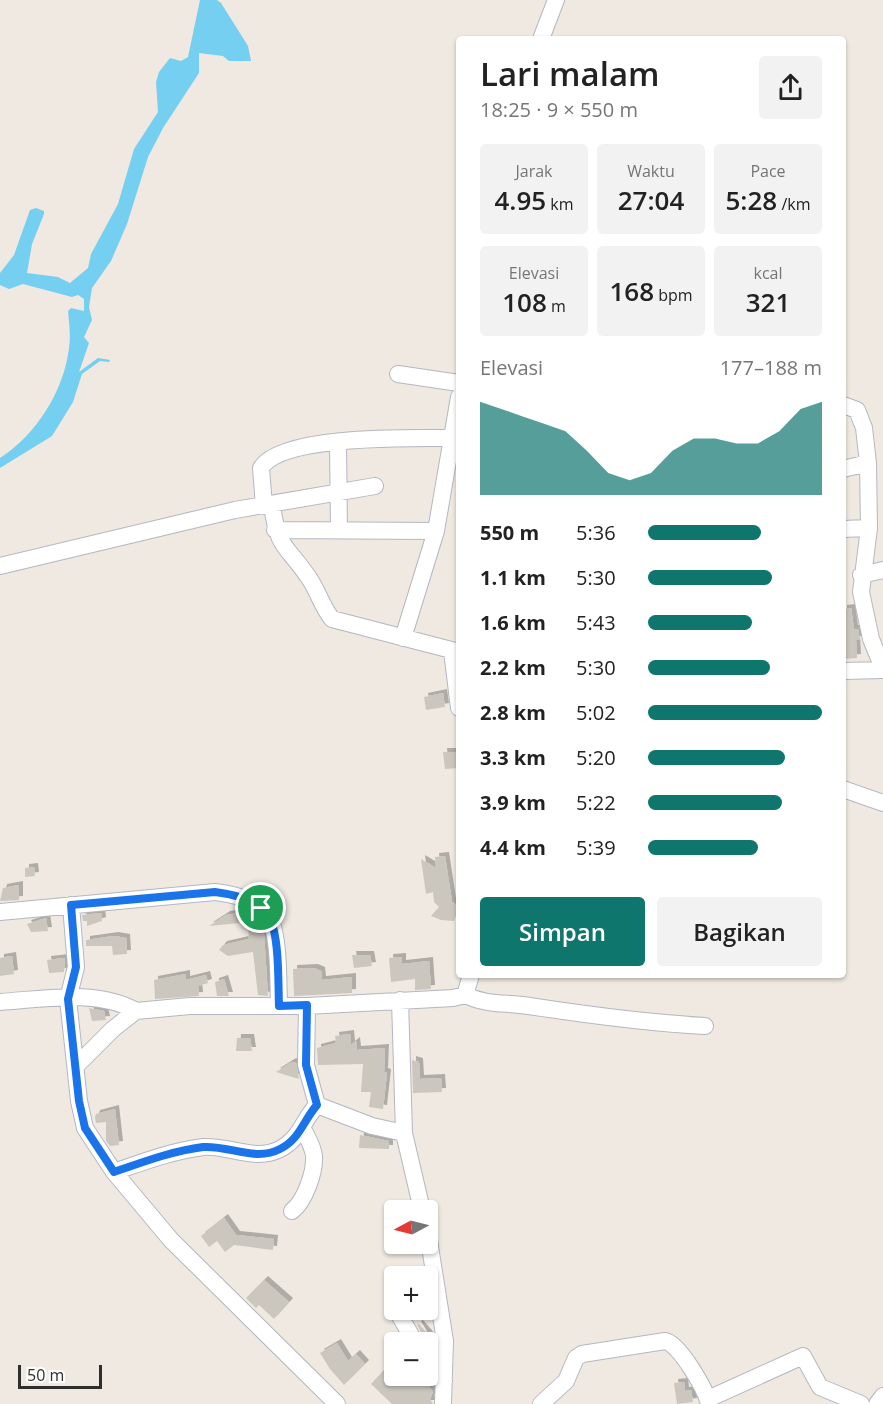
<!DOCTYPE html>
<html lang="id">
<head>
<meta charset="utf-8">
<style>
  :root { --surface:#fff; --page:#f2f2f2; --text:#222; --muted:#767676; --accent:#0f766e }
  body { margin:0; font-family:"Open Sans",sans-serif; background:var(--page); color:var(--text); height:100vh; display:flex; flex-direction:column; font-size:22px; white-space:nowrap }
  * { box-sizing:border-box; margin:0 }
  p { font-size:20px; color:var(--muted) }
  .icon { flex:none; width:33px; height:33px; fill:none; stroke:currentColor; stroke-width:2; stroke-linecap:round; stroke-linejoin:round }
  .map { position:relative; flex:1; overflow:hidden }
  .details { position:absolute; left:456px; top:36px; width:390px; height:942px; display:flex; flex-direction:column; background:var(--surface); border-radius:6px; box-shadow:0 2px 4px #0004 }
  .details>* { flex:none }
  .needle { width:39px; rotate:263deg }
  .fabs { position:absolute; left:384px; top:1200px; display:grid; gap:12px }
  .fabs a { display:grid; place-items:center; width:54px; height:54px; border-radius:6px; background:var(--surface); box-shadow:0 2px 4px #0004; font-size:30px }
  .scale { position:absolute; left:18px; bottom:15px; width:84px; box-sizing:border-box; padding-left:6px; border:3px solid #2e2e2e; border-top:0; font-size:16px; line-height:21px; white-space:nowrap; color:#2e2e2e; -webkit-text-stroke:4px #fff; paint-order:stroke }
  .pin { position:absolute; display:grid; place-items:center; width:51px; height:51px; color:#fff; margin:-26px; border:3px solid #fff; border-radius:50%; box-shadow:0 2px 6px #0007 }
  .round { display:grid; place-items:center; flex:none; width:63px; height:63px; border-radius:6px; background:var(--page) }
  .summary { display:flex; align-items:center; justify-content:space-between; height:102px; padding:0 24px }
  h1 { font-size:33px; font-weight:600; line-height:45px }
  .stats { display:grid; grid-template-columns:repeat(3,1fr); gap:9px; height:102px; padding:6px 24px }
  .stats div { display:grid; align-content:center; border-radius:6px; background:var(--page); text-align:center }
  .stats b { font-size:26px; font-weight:600 }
  .stats small { font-size:16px; font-weight:400 }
  .stats p { font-size:16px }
  .chart { height:168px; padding:12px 24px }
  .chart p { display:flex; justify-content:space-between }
  .chart svg { width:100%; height:108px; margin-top:6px; fill:var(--accent); opacity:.7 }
  .button { display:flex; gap:12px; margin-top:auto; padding:12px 24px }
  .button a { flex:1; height:69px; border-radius:6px; background:var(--accent); color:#fff; font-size:24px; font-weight:600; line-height:69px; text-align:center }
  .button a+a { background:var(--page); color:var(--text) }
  ul { padding:0 24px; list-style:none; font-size:20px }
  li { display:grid; grid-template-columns:96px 72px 1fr; align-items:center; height:45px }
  li i { height:15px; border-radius:8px; background:var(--accent) }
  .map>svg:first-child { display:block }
  .water { fill:#75cff0 }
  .building { fill:#cbc7bf; filter:url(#shadow) }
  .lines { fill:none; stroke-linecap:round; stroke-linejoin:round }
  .minor-casing { stroke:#b4b7c1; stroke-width:18 }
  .minor { stroke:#fff; stroke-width:16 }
  .route-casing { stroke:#fff; stroke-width:12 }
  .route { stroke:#1a73e8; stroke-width:8 }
</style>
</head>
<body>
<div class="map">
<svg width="883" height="1404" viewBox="0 0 883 1404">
  <defs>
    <filter id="shadow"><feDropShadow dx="4" dy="-4" stdDeviation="0" flood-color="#0004"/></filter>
  </defs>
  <rect width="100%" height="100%" fill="#efe9e1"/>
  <!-- water -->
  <path class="water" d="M200,0H217L221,3L248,46L251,61H229L223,56L199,53V73L163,128L148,157L127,224L111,261L92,288L89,307L92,320L84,337L89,343L79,372L98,358L110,360L109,362L100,361L82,374L73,402L52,436L0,468V458C36,435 64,391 69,348C71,336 69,323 68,311L71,308L84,311V299L78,295L72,297L23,284L9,289L0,285V273L14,255L30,210L36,208L44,211V214L32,244L27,273L58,277L70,283L88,268L91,254L118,204L134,149L158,112L156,82L159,72L170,58L181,61L188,57Z"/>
  <!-- building -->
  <path class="building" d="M851,608L854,629H858L860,640H856L857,658L843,659V609Z
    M443,693L445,707L426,710L424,697Z
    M443,752H459V768L445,769Z
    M445,856L452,902L459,907L454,921L441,920L431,916L439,907L434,902L433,892L426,894L421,859L436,868L435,857Z
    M34,867L35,876L25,877V868Z
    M19,885V900L0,901L3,888Z
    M101,913L102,921L87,926V921H83L82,915Z
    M239,913L240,923L209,926L226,915Z
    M247,915H254L258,919L264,934L268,996L258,995L253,952L228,956L219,950L223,945L249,939Z
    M46,918L48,931L31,932L27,924Z
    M114,936L126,938L127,954L113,955L112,946H86V940Z
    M352,955H370L372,966L354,968Z
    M12,956L14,974L0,976V958Z
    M402,957V964L429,961L431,989L415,990V979L391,982L389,958Z
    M65,958L64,972L49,973L47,960Z
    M314,968L321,971L322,980L352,977V993L294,996L293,969Z
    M186,974V980L206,975L208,983L198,986L199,996L155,999L154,980Z
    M224,979L229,996H217L215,982Z
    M89,1008L104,1011L106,1020L92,1021Z
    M350,1034L351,1045L356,1041L357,1050L385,1048L384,1072L387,1073L383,1109L369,1107L371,1092H361L363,1064L318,1065L317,1048L336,1043L335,1036Z
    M237,1038H250L252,1051H236Z
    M412,1060L419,1062L420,1079L441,1078L442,1092L413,1093Z
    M292,1062L296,1063L299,1079L276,1072Z
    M115,1109L119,1145L110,1146L106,1141V1122L96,1123L95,1117L96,1114Z
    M360,1135L389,1141V1149L359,1148Z
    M224,1218L236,1235L274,1239L273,1250L234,1245L225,1252L217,1241L209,1247L201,1236Z
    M264,1280L289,1302L274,1319L259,1305L256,1308L246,1298Z
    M419,1324L434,1341V1352L428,1350V1337L425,1339L417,1325Z
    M337,1343L348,1361L356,1354L365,1364L344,1385L330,1369L320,1353Z
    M394,1359V1378L404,1387L421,1376L433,1392L430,1399L433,1404H392L371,1384Z
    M684,1382L685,1391L691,1390L693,1402L677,1404L674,1383Z"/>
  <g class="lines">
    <defs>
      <path id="minor" d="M541,39L556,0
        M398,374L459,383
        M843,405L857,410L864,428L868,463L869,528L861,592L871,639L883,668
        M338,442L339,530
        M843,469L868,463
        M272,505C278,550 286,544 309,578C318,591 322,607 332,619L459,652
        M264,506L261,468C281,434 415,438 452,438
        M843,529L869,528
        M275,530L436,531
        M0,566L235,510L375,486
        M861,575L883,570
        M403,638L436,531L459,397
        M452,651L459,708
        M843,671L883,670
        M843,789L883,803
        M71,905L76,967L68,999L79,1101L85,1128L114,1172L171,1240L337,1404
        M0,912L215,892C231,894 256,899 267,913C280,931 278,983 279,1006
        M465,995C489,1006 505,1002 529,1006C588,1015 646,1023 705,1026
        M400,1000L404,1133L422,1210
        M0,1002C44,999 97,989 136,1011
        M307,1006L306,1065L317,1105L372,1126L404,1133
        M76,1066L113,1029L136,1011L190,1006H307L453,998L465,995L471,975
        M114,1172C143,1162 172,1151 203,1147C229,1145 255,1162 280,1149C300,1139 303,1120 317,1105
        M292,1211C305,1201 315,1172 314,1156C313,1146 307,1137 303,1129
        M428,1234L445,1341L443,1404
        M398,1313L415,1342
        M428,1360L444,1381
        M708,1399L803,1356L820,1387L861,1404
        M541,1404L566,1381L576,1358L582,1354L665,1341C679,1343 706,1390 709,1404
        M877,1404L883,1396"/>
    </defs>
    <!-- minor casing -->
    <use href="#minor" class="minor-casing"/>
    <!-- minor -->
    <use href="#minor" class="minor"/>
  </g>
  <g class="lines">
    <defs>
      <path id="route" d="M215,892C231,894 256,899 267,913C280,931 278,983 279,1006L307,1005L306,1065L317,1105C303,1121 300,1139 280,1149C255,1162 229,1145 203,1147C172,1151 143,1162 114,1172L85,1128L79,1101L68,999L76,967L71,905Z"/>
    </defs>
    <!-- route casing -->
    <use href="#route" class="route-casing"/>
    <!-- route -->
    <use href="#route" class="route"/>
  </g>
</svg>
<div class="fabs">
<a><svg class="needle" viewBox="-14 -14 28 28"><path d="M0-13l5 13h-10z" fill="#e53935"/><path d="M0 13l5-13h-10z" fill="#767676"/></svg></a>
<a>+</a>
<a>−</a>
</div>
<div class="scale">50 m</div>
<div class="pin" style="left:261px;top:908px;background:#1e9e55"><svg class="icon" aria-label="arrive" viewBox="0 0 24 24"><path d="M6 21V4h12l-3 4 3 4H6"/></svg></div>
<section class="details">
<div class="summary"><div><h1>Lari malam</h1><p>18:25 · 9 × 550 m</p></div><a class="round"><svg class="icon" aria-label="share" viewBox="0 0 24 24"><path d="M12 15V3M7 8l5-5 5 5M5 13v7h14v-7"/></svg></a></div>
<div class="stats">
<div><p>Jarak</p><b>4.95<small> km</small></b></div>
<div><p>Waktu</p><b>27:04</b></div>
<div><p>Pace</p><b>5:28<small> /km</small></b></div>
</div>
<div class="stats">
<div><p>Elevasi</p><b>108<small> m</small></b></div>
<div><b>168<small> bpm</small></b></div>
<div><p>kcal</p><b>321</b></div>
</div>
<div class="chart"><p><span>Elevasi</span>177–188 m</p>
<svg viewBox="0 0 160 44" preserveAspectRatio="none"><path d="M0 44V6L10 9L20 12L30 15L40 18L50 26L60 35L70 38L80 35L90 26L100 21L110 21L120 23L130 23L140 18L150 9L160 6V44z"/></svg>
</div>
<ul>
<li><b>550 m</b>5:36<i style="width:65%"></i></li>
<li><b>1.1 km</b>5:30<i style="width:71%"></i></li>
<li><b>1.6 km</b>5:43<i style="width:60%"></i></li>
<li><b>2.2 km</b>5:30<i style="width:70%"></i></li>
<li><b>2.8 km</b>5:02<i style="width:100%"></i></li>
<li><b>3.3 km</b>5:20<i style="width:79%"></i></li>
<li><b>3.9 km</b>5:22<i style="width:77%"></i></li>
<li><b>4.4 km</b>5:39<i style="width:63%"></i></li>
</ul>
<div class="button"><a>Simpan</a><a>Bagikan</a></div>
</section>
</div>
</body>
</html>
